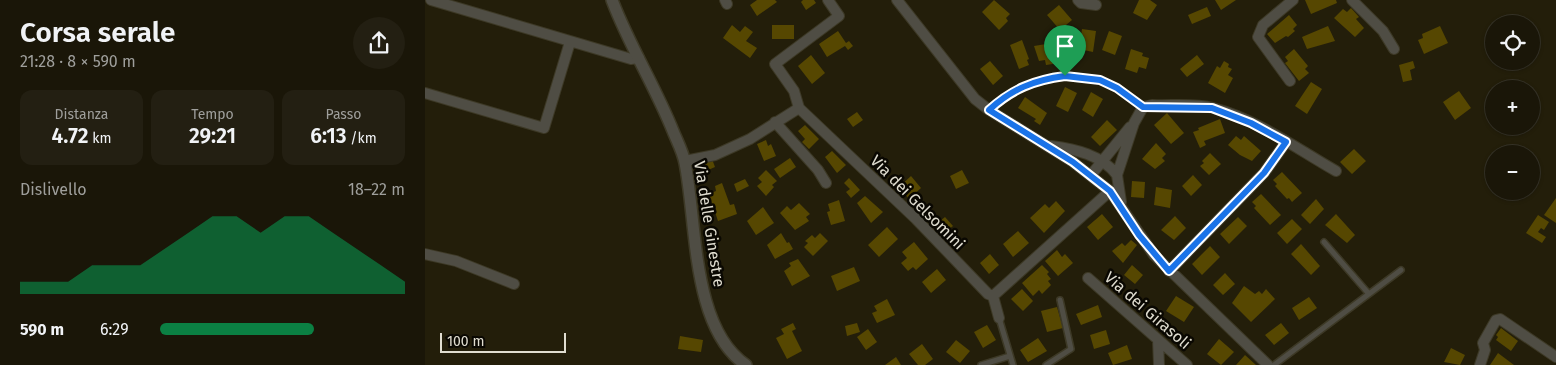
<!DOCTYPE html>
<html lang="it">
<head>
<meta charset="utf-8">
<style>
  :root { --surface:#1a1608; --page:#231f12; --text:#f1f3f6; --muted:#9f9f9c; --line:#383529; --accent:#0b8043 }
  body { margin:0; font-family:"Fira Sans",sans-serif; background:var(--page); color:var(--text); height:100vh; display:flex; flex-direction:column; font-size:19px; white-space:nowrap }
  * { box-sizing:border-box; margin:0 }
  p { font-size:16px; color:var(--muted) }
  .icon { flex:none; width:28px; height:28px; fill:none; stroke:currentColor; stroke-width:2; stroke-linecap:round; stroke-linejoin:round }
  .map { position:relative; flex:1; overflow:hidden }
  .drawer { display:flex; flex-direction:column; background:var(--surface); width:425px }
  .drawer>* { flex:none }
  .tools { position:absolute; left:1060px; top:15px; display:grid; gap:10px }
  .tools a { display:grid; place-items:center; width:55px; height:55px; border-radius:50%; background:var(--surface); box-shadow:0 1px 4px #0004,0 0 0 1px var(--line); font-size:25px }
  .scale { position:absolute; left:15px; bottom:12px; width:126px; box-sizing:border-box; padding-left:5px; border:2px solid #e0ddd0; border-top:0; font-size:14px; line-height:18px; white-space:nowrap; color:#e0ddd0; -webkit-text-stroke:4px #0a0802; paint-order:stroke }
  .pin { position:absolute; display:grid; place-items:center; width:42px; height:42px; color:#fff; margin:-51px -21px; border-radius:50% 50% 50% 0; rotate:-45deg; box-shadow:0 0 5px #0007 }
  .pin .icon { rotate:45deg }
  .round { display:grid; place-items:center; flex:none; width:52px; height:52px; border-radius:26px; background:var(--page) }
  .head { display:flex; align-items:center; justify-content:space-between; height:85px; padding:0 20px }
  h1 { font-size:28px; font-weight:600; line-height:38px }
  .metrics { display:grid; grid-template-columns:repeat(3,1fr); gap:8px; height:85px; padding:5px 20px }
  .metrics div { display:grid; align-content:center; border-radius:12px; background:var(--page); text-align:center }
  .metrics b { font-size:21px; font-weight:600 }
  .metrics small { font-size:14px; font-weight:400 }
  .metrics p { font-size:14px }
  .chart { height:140px; padding:10px 20px }
  .chart p { display:flex; justify-content:space-between }
  .chart svg { width:100%; height:90px; margin-top:5px; fill:var(--accent); opacity:.7 }
  ul { padding:0 20px; list-style:none; font-size:16px }
  li { display:grid; grid-template-columns:80px 60px 1fr; align-items:center; height:38px }
  li i { height:12px; border-radius:6px; background:var(--accent) }
  main { display:flex; flex:1; min-height:0 }
  .map>svg:first-child { display:block }
  .building { fill:#564701 }
  .lines { fill:none; stroke-linecap:round; stroke-linejoin:round }
  .service-casing { stroke:#3d3926; stroke-width:8 }
  .minor-casing { stroke:#3d3926; stroke-width:12 }
  .tertiary-casing { stroke:#3d3926; stroke-width:14 }
  .service { stroke:#4f4d44; stroke-width:5 }
  .minor { stroke:#4f4d44; stroke-width:10 }
  .tertiary { stroke:#4f4d44; stroke-width:11 }
  .route-casing { stroke:#fff; stroke-width:10 }
  .route { stroke:#1a73e8; stroke-width:6 }
  .labels { text-anchor:middle; stroke-width:5; stroke-linejoin:round; paint-order:stroke }
  .street-label { font-size:16px; fill:#e0ddd0; stroke:#0a0802 }
</style>
</head>
<body>
<main>
<section class="drawer">
<div class="head"><div><h1>Corsa serale</h1><p>21:28 · 8 × 590 m</p></div><a class="round"><svg class="icon" aria-label="share" viewBox="0 0 24 24"><path d="M12 15V3M7 8l5-5 5 5M5 13v7h14v-7"/></svg></a></div>
<div class="metrics">
<div><p>Distanza</p><b>4.72<small> km</small></b></div>
<div><p>Tempo</p><b>29:21</b></div>
<div><p>Passo</p><b>6:13<small> /km</small></b></div>
</div>
<div class="chart"><p><span>Dislivello</span>18–22 m</p>
<svg viewBox="0 0 160 44" preserveAspectRatio="none"><path d="M0 44V38L10 38L20 38L30 30L40 30L50 30L60 22L70 14L80 6L90 6L100 14L110 6L120 6L130 14L140 22L150 30L160 38V44z"/></svg>
</div>
<ul>
<li><b>590 m</b>6:29<i style="width:63%"></i></li>
</ul>
</section>
<div class="map">
<svg width="1131" height="365" viewBox="0 0 1131 365">
  <rect width="100%" height="100%" fill="#231e0a"/>
  <!-- building -->
  <path class="building" d="M332,0H350L352,2L332,16L325,5Z
    M378,0H389L391,3L381,10L376,2Z
    M569,0L585,14L581,18L583,21L574,30L557,12Z
    M714,0H725L732,5L722,20L708,13Z
    M790,0H811L796,10Z
    M880,0H911L912,3L886,14Z
    M634,5L647,20L635,30L622,15Z
    M782,7L786,16L767,24L763,15Z
    M926,8L934,17L931,19L939,28L930,37L909,18L918,9L922,12Z
    M864,15L872,25L868,29L870,31L863,37L861,36L850,43L842,34Z
    M307,25L315,32L320,26L328,32L321,41L332,48L325,58L298,38Z
    M347,25H369V39H347Z
    M903,26L910,41L882,49L877,37Z
    M1015,26L1023,43L999,54L993,40L998,38L997,34Z
    M657,29L671,31L668,52L654,49Z
    M413,31L421,43L424,41L428,46L423,50L420,46L402,57L394,44Z
    M684,31L697,36L690,55L677,50Z
    M597,40L604,59L602,60L604,65L594,69L585,45Z
    M633,42L634,49H639L641,62L621,65L620,60L614,61L609,46Z
    M706,49L718,53L717,56L724,58L721,69L714,67L712,73L700,69Z
    M869,49L883,66L880,69L884,73L874,81L860,63L863,61L860,57Z
    M386,55L400,73L387,84L373,66Z
    M772,55L779,64L762,77L755,69Z
    M565,61L578,76L568,85L555,69Z
    M799,61L804,64L803,67L807,69L803,75L808,78L800,93L783,83L792,66L795,68Z
    M988,61L990,68L985,70L987,80L978,82L974,65Z
    M886,82L897,89L882,114L870,106Z
    M640,87L652,93L643,112L631,106Z
    M1034,91L1046,108L1030,120L1018,102Z
    M666,92L678,99L668,117L657,110Z
    M600,97L622,113L615,125L609,121L611,119L593,108Z
    M432,112L438,120L428,127L422,119Z
    M742,113L759,133L746,144L729,125Z
    M795,119L800,133L779,141L781,145L775,148L768,132L774,130L773,128Z
    M682,120L692,130L675,146L666,137Z
    M380,125L394,139L384,149L377,142L380,139L373,131Z
    M811,136L816,140L819,136L836,151L827,161L815,155L803,145Z
    M341,140L343,146L346,144L351,156L339,161L332,144Z
    M731,143L741,154L737,158L740,161L730,169L717,159Z
    M929,149L941,161L927,174L915,162Z
    M407,151L421,165L412,173L400,157Z
    M785,153L796,164L784,175L775,166L779,163L777,161Z
    M365,158L371,167L355,178L349,169Z
    M287,159L290,167L272,175L268,167Z
    M341,170L352,181L347,185L349,187L341,196L332,186L337,182L333,178Z
    M537,170L544,183L531,189L525,176Z
    M857,172L877,193L867,202L864,198L862,199L850,186L852,184L848,180Z
    M768,175L777,185L766,196L757,186Z
    M486,176L496,188L484,199L474,187Z
    M424,178L435,190L426,198L421,192L425,189L419,183Z
    M320,179L324,186L312,192L309,184Z
    M707,181L720,182L719,198L706,197Z
    M297,183L305,205L309,204L312,214L293,221L284,194L291,191L290,186Z
    M731,187L747,190L745,208L729,205Z
    M836,194L856,215L845,225L829,208L831,206L827,202Z
    M440,196L458,212L446,223L432,203Z
    M1131,198V223L1119,215Z
    M891,199L899,209L885,224L876,215Z
    M414,200L420,221L406,225L402,212L405,211L403,204Z
    M631,201L640,211L619,233L605,218L620,204L624,208Z
    M374,203L385,214L381,217L384,221L370,230L355,213L362,206L366,210Z
    M338,207L349,223L331,235L322,221Z
    M677,214L688,227L673,240L662,227Z
    M911,214L930,235L922,243L900,225Z
    M1113,215L1124,222L1119,230L1116,228L1113,232L1121,237L1117,243L1101,233Z
    M750,216L761,228L749,240L736,230Z
    M520,217L528,226L518,234L510,225Z
    M813,217L822,226L804,244L795,234Z
    M867,219L877,229L862,244L852,233Z
    M462,227L473,239L454,257L443,245Z
    M593,231L604,243L588,257L578,244Z
    M356,233L362,243L364,242L368,249L350,259L342,245Z
    M395,233L403,241L388,256L379,247L383,243L380,241L387,235L390,238Z
    M706,240L712,245L698,263L687,251L697,243L700,246Z
    M489,242L503,259L491,270L488,267L483,271L476,263L482,258L477,252Z
    M876,244L895,266L886,275L866,254Z
    M785,246L795,257L777,275L767,264Z
    M632,250L637,257L640,254L648,263L633,276L620,261Z
    M565,254L574,265L564,274L555,263Z
    M373,259L385,276L367,286L359,271L366,266L364,263Z
    M617,265L624,272L622,274L626,279L623,281L626,285L617,294L614,290L608,296L597,283Z
    M707,265L718,275L710,284L699,275Z
    M429,267L435,281L412,291L406,276Z
    M512,269L521,280L506,293L497,282Z
    M800,273L810,284L798,295L788,285Z
    M819,286L830,294L834,291L837,294L841,289L850,299L826,322L807,303Z
    M597,289L608,301L598,311L586,299Z
    M751,296L769,307L759,322L741,311Z
    M884,297L892,308L874,320L867,308Z
    M462,299L470,315L452,323L447,313L452,311L449,306Z
    M673,305L677,317L656,325L651,314Z
    M632,307L638,328L622,332L616,311Z
    M368,323L371,329L367,331L377,351L362,359L351,338L359,334L356,329Z
    M432,323L435,332L422,336L420,326Z
    M856,323L864,333L849,345L840,335Z
    M562,325L571,340L558,348L549,332Z
    M1076,328L1093,341L1086,351L1071,340L1073,337L1071,335Z
    M443,329L452,342L441,350L432,337Z
    M681,330L685,344L669,349L665,335Z
    M255,336L278,340L276,352L253,349Z
    M613,338L622,351L603,362L595,350Z
    M794,339L809,352L796,365L782,354Z
    M531,340L545,351L535,363L521,352Z
    M497,344L508,359L500,365H493L484,354Z
    M702,345L707,359L688,365L683,353Z
    M1026,348L1040,355L1035,365L1019,362Z
    M1073,353L1089,365H1065Z
    M820,355L831,365H811Z
    M471,357L476,365H460Z"/>
  <g class="lines">
    <defs>
      <path id="service" d="M564,110C594,82 635,69 675,81C691,85 705,97 718,107
        M899,242L944,294
        M574,318L588,365
        M556,365L585,356
        M621,365L646,349L635,300
        M849,365L976,270"/>
      <path id="minor" d="M6,0L206,59L214,58
        M300,0L302,4
        M472,0L550,99L564,110L648,162L685,191L729,255L843,365
        M653,0L656,3L671,5
        M927,0L958,31L969,49
        M865,81L833,37L838,25L868,0
        M0,93L119,128L145,42
        M374,108L369,91L350,64L414,16L403,0
        M350,122L393,170L401,183
        M626,146C650,149 677,155 692,175
        M260,161L290,155L325,139L374,108L491,219L563,294L568,296L685,191
        M666,175L705,127
        M696,202L692,175L709,123L718,107L727,105C746,106 769,103 788,108C832,119 872,149 911,171
        M0,254L31,261L89,284
        M744,271L839,173L861,142
        M663,278L762,365
        M568,296L574,318
        M733,340L734,365
        M1055,365L1060,350L1058,343L1071,320L1075,319L1131,357"/>
      <path id="tertiary" d="M187,0C204,45 230,86 248,131C252,141 258,152 260,163C272,222 266,328 321,365"/>
    </defs>
    <!-- service casing -->
    <use href="#service" class="service-casing"/>
    <!-- minor casing -->
    <use href="#minor" class="minor-casing"/>
    <!-- tertiary casing -->
    <use href="#tertiary" class="tertiary-casing"/>
    <!-- service -->
    <use href="#service" class="service"/>
    <!-- minor -->
    <use href="#minor" class="minor"/>
    <!-- tertiary -->
    <use href="#tertiary" class="tertiary"/>
  </g>
  <g class="lines">
    <defs>
      <path id="route" d="M640,76L675,80L692,88L718,107L787,108L826,123L861,142L839,173L744,271L714,235L685,191L648,162L564,110C587,89 609,80 640,76Z"/>
    </defs>
    <!-- route casing -->
    <use href="#route" class="route-casing"/>
    <!-- route -->
    <use href="#route" class="route"/>
  </g>
  <g class="labels">
    <!-- street labels -->
    <g class="street-label">
      <text transform="translate(493 202) rotate(45)" y="6">Via dei Gelsomini</text>
      <text transform="translate(285 224) rotate(81)" y="6">Via delle Ginestre</text>
      <text transform="translate(723 310) rotate(41)" y="6">Via dei Girasoli</text>
    </g>
  </g>
</svg>
<div class="tools">
<a><svg class="icon" aria-label="locate" viewBox="0 0 24 24"><circle cx="12" cy="12" r="6"/><path d="M12 2v4M12 18v4M2 12h4M18 12h4"/></svg></a>
<a>+</a>
<a>−</a>
</div>
<div class="scale">100 m</div>
<div class="pin" style="left:640px;top:76px;background:#1e9e55"><svg class="icon" aria-label="arrive" viewBox="0 0 24 24"><path d="M6 21V4h12l-3 4 3 4H6"/></svg></div>
</div>
</main>
</body>
</html>
